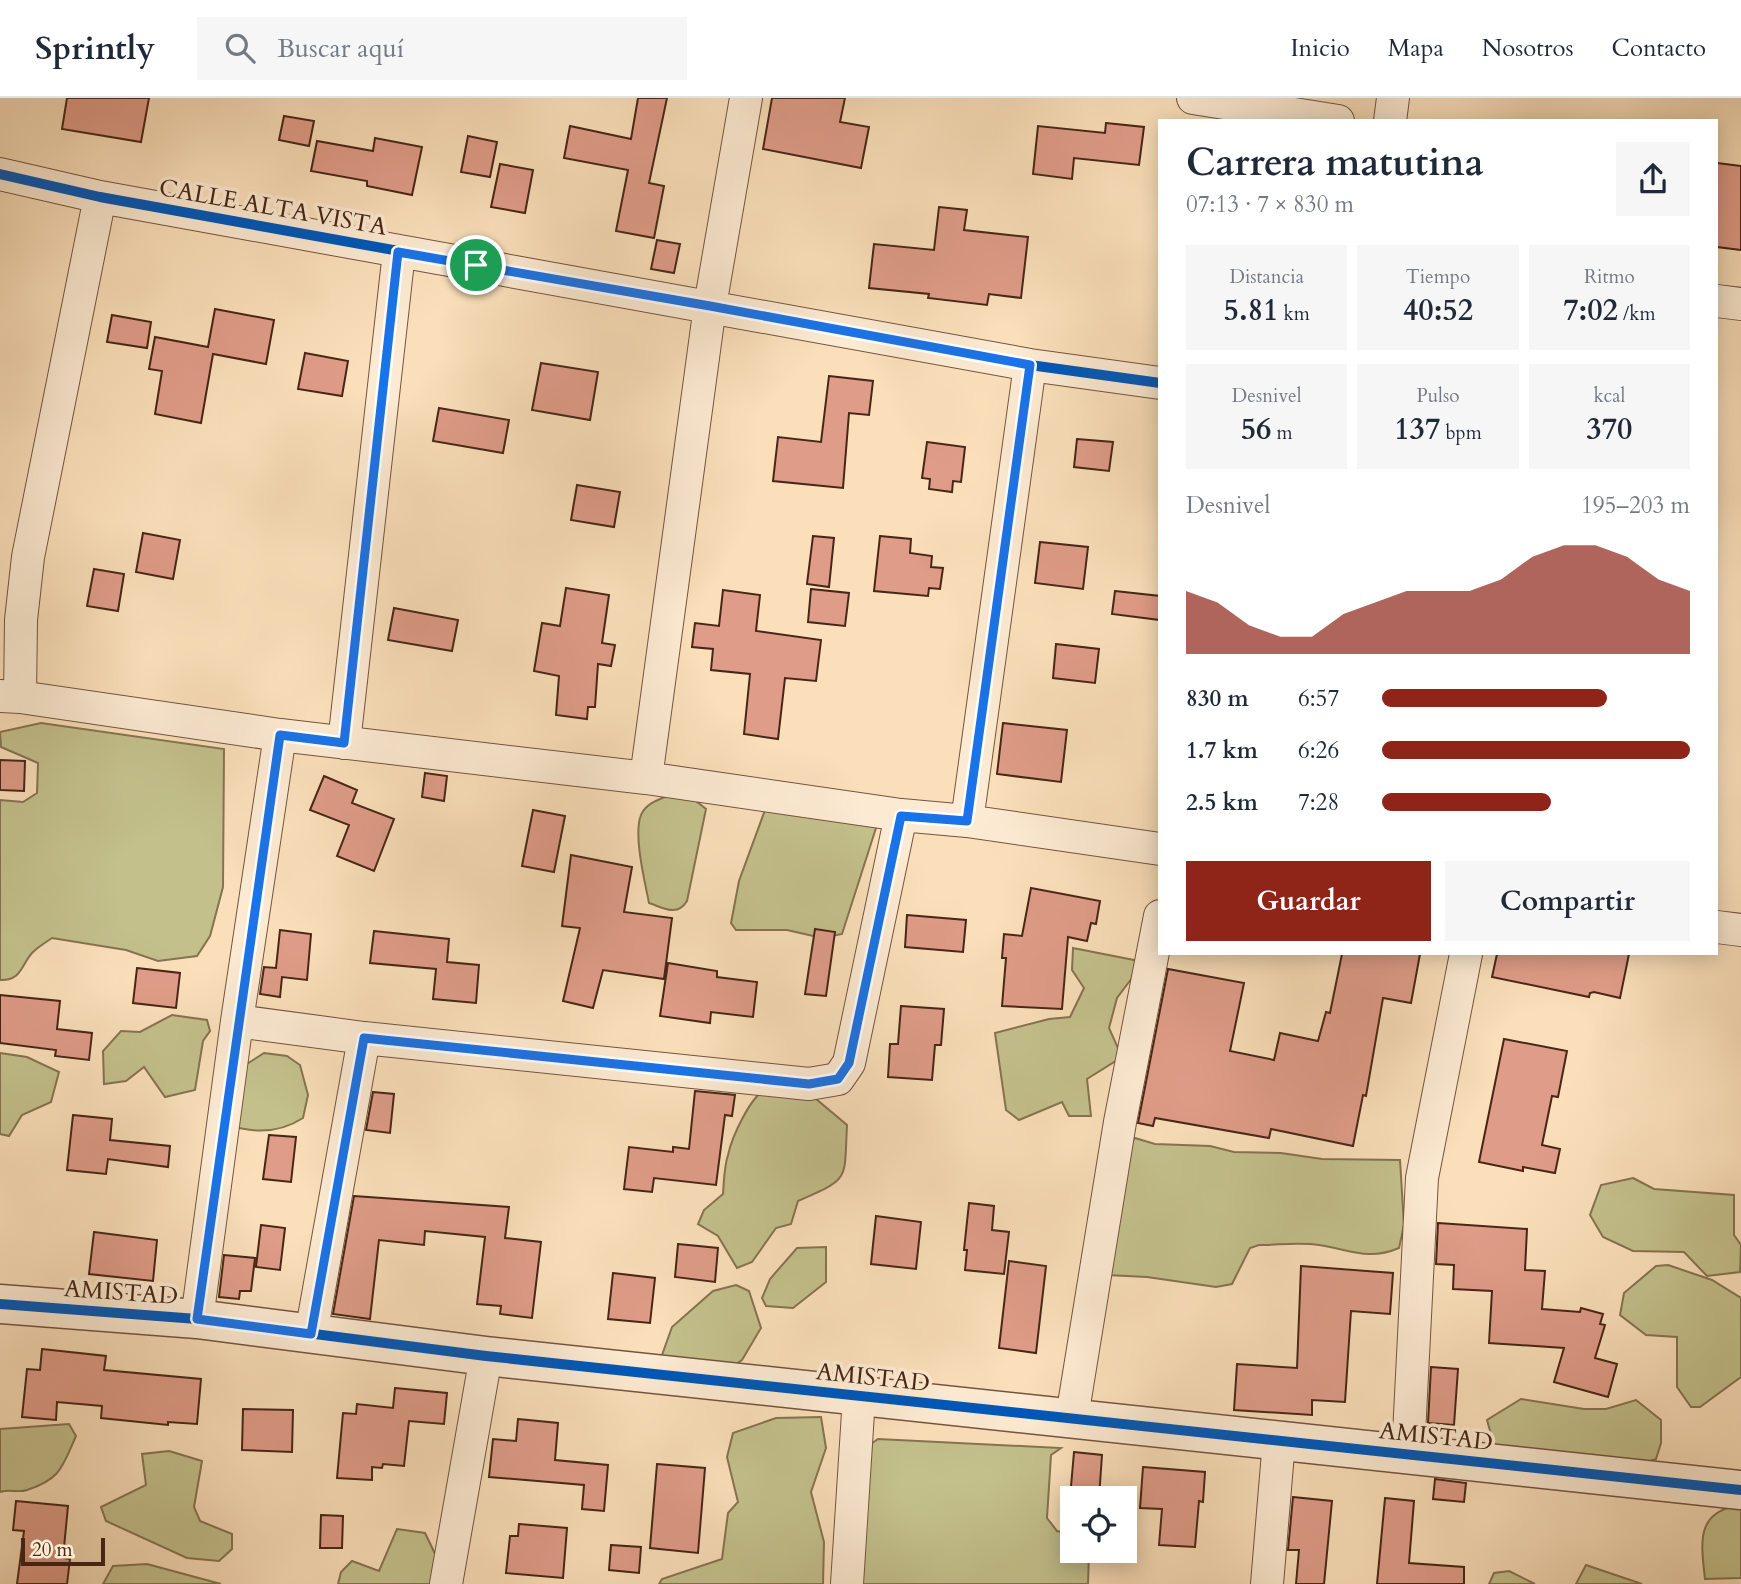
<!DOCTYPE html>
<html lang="es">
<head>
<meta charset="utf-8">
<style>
  :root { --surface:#fff; --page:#f6f6f7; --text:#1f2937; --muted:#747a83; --line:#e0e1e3; --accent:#8f2418 }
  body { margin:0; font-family:Cardo,serif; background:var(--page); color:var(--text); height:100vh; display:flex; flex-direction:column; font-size:26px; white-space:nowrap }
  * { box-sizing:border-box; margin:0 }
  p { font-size:23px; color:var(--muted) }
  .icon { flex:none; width:38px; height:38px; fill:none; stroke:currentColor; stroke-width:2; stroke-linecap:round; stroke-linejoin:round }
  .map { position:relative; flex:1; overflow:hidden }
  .drawer { position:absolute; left:1158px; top:21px; width:560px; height:836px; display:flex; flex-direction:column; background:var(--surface); border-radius:0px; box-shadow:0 4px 18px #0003 }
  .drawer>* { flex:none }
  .buttons { position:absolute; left:1060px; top:1388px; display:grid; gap:14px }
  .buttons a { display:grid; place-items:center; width:77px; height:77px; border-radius:0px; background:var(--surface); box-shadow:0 4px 18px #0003; font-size:35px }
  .scale { position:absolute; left:21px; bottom:18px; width:84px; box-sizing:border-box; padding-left:7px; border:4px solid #482615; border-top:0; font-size:19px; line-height:24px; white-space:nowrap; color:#482615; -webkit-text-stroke:5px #fcead2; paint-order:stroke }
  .pin { position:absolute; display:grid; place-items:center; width:60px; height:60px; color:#fff; margin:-30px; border:4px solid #fff; border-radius:50%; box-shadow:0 2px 7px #0007 }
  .round { display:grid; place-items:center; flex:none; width:74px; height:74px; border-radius:0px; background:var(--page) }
  .headline { display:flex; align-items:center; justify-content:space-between; height:119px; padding:0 28px }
  h1 { font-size:38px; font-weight:600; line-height:52px }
  .figures { display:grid; grid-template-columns:repeat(3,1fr); gap:10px; height:119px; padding:7px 28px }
  .figures div { display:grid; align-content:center; border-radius:0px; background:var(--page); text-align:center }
  .figures b { font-size:30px; font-weight:600 }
  .figures small { font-size:19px; font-weight:400 }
  .figures p { font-size:19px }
  .chart { height:196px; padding:14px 28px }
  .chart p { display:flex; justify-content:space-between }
  .chart svg { width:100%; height:126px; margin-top:7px; fill:var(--accent); opacity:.7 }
  .button { display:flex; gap:14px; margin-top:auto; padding:14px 28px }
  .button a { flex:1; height:80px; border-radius:0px; background:var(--accent); color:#fff; font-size:28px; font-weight:600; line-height:80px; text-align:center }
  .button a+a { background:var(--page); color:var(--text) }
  ul { padding:0 28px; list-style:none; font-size:23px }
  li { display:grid; grid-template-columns:112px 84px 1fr; align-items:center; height:52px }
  li i { height:18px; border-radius:9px; background:var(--accent) }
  header { display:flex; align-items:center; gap:42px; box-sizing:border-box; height:98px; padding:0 35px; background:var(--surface); border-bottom:2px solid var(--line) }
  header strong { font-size:33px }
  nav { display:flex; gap:38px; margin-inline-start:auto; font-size:24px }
  .search { width:490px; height:63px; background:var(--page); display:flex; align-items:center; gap:18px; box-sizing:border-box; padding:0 24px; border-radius:0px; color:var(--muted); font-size:26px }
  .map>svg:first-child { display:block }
  .green { fill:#c3c08c; stroke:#867350; stroke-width:2 }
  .building { fill:#df9c88; stroke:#482615; stroke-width:2 }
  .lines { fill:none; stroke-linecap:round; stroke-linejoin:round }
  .minor-casing { stroke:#74543e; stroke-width:34 }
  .tertiary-casing { stroke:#74543e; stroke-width:41 }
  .minor { stroke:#fcead2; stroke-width:32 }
  .tertiary { stroke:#fcead2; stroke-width:38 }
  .cycleway-casing { stroke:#fcead2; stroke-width:15 }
  .cycleway { stroke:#0057b8; stroke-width:10 }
  .route-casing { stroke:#fff; stroke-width:14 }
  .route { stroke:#1a73e8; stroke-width:9 }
  .labels { text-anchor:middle; stroke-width:7; stroke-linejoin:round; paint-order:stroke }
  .street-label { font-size:24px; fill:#482615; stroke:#fcead2 }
</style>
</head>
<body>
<header>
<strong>Sprintly</strong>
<div class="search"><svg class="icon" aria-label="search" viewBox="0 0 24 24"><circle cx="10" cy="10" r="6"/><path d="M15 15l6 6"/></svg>Buscar aquí</div>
<nav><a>Inicio</a><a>Mapa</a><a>Nosotros</a><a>Contacto</a></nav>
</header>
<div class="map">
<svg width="1741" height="1486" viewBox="0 0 1741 1486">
  <rect width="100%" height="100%" fill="#fadfba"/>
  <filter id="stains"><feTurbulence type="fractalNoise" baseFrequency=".00286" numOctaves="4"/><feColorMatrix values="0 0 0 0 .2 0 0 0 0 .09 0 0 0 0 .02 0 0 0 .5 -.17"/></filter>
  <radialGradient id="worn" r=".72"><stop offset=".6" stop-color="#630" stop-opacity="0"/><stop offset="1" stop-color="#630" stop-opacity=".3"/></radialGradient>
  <!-- green -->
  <path class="green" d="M41,625L224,651L223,789L210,838L197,858L158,863L126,852L52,840C46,844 38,849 33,854C21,866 22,883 0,882V702L23,704L37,695L38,665L1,649L0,634Z
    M672,696H687L706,711L687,803C677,819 664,810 649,805C645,784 633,737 641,717C646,705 660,701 672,696Z
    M765,712L872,725L876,730L842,836L822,840L787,832H736L731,825L739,783Z
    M1073,850L1144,864L1117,900L1109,930L1122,959L1087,981L1091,1018H1069L1062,1004L1019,1022L1006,1012L995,935L1049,921L1070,919L1084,890L1072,872Z
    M172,917L207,922L210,933L203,943L195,992L165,999L144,969L126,983L104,986L103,953L121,933L140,934Z
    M0,955L27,959L59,974L51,1004L22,1017L9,1038L0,1036Z
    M264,955L287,958L300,967L308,997L303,1020C283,1033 261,1035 239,1030V971Z
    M768,990L816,1001L847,1027C844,1083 851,1080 798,1103L791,1126L776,1130L752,1164L737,1170L718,1138L698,1126L704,1112L723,1096C724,1083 724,1069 728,1057C732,1039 751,996 768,990Z
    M1135,1040L1155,1046L1210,1048L1234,1054L1281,1055L1322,1061L1400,1062L1404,1127L1399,1150C1368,1163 1351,1152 1319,1147C1300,1144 1278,1147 1259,1147L1250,1150L1232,1186L1216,1189L1147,1179L1107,1177L1127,1049Z
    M1633,1080L1654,1091L1734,1097V1137L1741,1147L1740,1174L1707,1178L1684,1154L1633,1153L1603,1139L1590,1117L1601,1087Z
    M826,1149V1184L793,1210L766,1208L762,1200L770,1181L797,1150Z
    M1668,1167L1712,1182L1741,1200V1279L1700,1309H1691L1677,1289V1239L1646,1237L1620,1217L1624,1195L1656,1168Z
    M736,1187L749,1193L761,1230L742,1262L728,1271L665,1266L662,1257L672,1229L713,1193Z
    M1521,1301L1584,1311H1606L1636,1302L1661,1322V1345L1656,1361L1631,1369L1496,1354L1487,1322Z
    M821,1319L826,1350L811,1394L824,1444L823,1486H659L662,1481L722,1461L728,1415L738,1404L727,1359L733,1335L776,1320Z
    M69,1326L76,1338C62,1369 61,1381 27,1392C19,1395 10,1391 0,1394V1331Z
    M878,1341L1061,1350L1051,1357L1047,1420L1057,1433L1073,1436V1452L1089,1453L1088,1486H857L864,1351Z
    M169,1353L202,1363L194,1409L200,1423L232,1436V1451L219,1463L187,1460L106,1423L101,1409L146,1387L142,1356Z
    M1741,1407V1480L1705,1481C1701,1445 1695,1413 1741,1407Z
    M397,1431L425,1435L438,1462L433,1486H338L341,1474L352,1463L379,1473Z
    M147,1466L221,1486H103L113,1468Z
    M1586,1467L1642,1486H1576Z
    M1509,1473L1535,1486H1489L1494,1475Z"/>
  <!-- building -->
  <path class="building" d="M67,0H149L141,44L62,31Z
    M638,0H667L649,85L664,88L654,140L616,133L628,72L564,60L570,28L631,41Z
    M772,0H845L840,24L869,29L861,70L763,51Z
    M284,18L314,23L309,48L279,42Z
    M1106,25L1144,29L1139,67L1074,60L1072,81L1033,76L1038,28L1105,35Z
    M468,38L497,44L490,79L461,74Z
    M375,40L422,49L412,97L367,88V83L311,73L317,43L373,53Z
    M1717,65L1741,68V152L1717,149Z
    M500,66L533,72L525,115L491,109Z
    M939,109L967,112L964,132L1028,139L1021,200L989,196L987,207L928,200L929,196L869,190L874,146L934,152Z
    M657,142L680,146L674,175L651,171Z
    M215,211L274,222L266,266L213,256L201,325L155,316L162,273L149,271L155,239L208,249Z
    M112,217L151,224L147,250L107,244Z
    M305,255L348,263L342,298L298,291Z
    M541,265L598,274L590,322L532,312Z
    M829,278L873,283L869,317L849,315L843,390L773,383L778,339L821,344Z
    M439,310L509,322L503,355L433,343Z
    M1077,341L1113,344L1109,373L1074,369Z
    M927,344L965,349L961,384L953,383L952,394L929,391L930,381L922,380Z
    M577,387L620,394L614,429L571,422Z
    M143,435L180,442L173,481L136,474Z
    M813,438L834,440L829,489L807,486Z
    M880,438L911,441L910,455L932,458L931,469L943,470L940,491L929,490L928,498L874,493Z
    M1040,444L1088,449L1083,491L1035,485Z
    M94,471L124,476L118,513L87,508Z
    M566,490L609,497L602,545L615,547L611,568L598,566L595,609H588L587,621L556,617L559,578L534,573L542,525L560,528Z
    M811,491L849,495L845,528L808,524Z
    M723,492L760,497L756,533L821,542L816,583L785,580L778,641L744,636L750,576L711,572L713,551L692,549L695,525L719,528Z
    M1115,493L1160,498V522L1112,516Z
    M394,510L458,522L452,553L388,542Z
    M1056,546L1099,551L1095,585L1053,580Z
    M1003,625L1067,632L1061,684L997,676Z
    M0,662L25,663L24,693L0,692Z
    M425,675L447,678L444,703L422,699Z
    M324,678L357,692L352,705L394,721L374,773L337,758L349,727L310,712Z
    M533,712L565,718L554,774L522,768Z
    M571,757L632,769L624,814L672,820L664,881L603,872L593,910L563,903L580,830L562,828Z
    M1031,790L1100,803L1096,826L1091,825L1087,843L1068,839L1062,911L1002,908L1006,860H1002L1004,836L1022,838Z
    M907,817L966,822L963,854L905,849Z
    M815,831L835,834L826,898L805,896Z
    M280,832L311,836L307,882L282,879L280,899L260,896L264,869L276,870Z
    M374,833L449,841L447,864L479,867L476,905L433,901L436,871L370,865Z
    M1342,856H1420L1411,905L1383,900L1366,998L1363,997L1353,1048L1271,1031L1269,1040L1155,1020L1153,1028L1138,1025L1168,871L1244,885L1230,953L1274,962L1280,935L1318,943L1326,914L1330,915Z
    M1497,856H1629L1620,900L1594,894L1590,895L1589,899L1492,879Z
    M668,865L717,873V879L757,884L753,919L711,914L710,925L660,918Z
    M137,870L180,875L176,910L133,905Z
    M0,897L60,903L57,931L92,935L89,962L55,958L56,952L0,945Z
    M901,908L944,911L941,947H935L932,982L888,979L890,946H898Z
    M1504,941L1567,953L1558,999L1552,998L1542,1047L1560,1051L1555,1075L1523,1069V1073L1479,1064Z
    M695,993L735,997L732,1018L725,1017L716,1087L654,1080L652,1094L624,1091L629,1049L673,1054V1049L689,1051Z
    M373,994L394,996L390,1035L366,1032Z
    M73,1017L112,1021L110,1042L170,1048L168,1069L108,1061L106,1076L67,1072Z
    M269,1037L296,1039L291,1084L263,1081Z
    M354,1098L509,1109L505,1140L541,1144L532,1220L500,1216L501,1208L477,1206L485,1139L425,1133L424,1147L379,1142L370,1221L333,1216Z
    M969,1105L994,1108L992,1132L1009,1134L1004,1176L965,1172L967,1152H964Z
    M876,1118L921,1124L916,1171L871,1166Z
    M1438,1125L1527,1131L1525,1172L1545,1173L1542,1211L1580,1214L1581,1210L1603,1216L1600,1226L1605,1227L1595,1260L1617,1266L1608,1299L1554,1284L1564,1250L1489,1245L1492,1193L1453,1191L1454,1167L1436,1166Z
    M261,1127L285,1130L280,1172L256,1169Z
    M94,1134L157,1142L153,1183L89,1176Z
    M678,1146L718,1150L715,1184L675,1179Z
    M224,1157L255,1160L251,1193H240L239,1201L219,1199Z
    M1009,1163L1046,1168L1036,1255L999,1250Z
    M1301,1168L1393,1175L1390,1216L1351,1213L1345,1304L1312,1302V1317L1234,1312L1237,1266L1297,1270Z
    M613,1175L655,1180L650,1225L608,1221Z
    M42,1251L106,1258L104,1272L201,1281L197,1326L168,1324V1327L101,1320L102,1308L57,1304L56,1322L22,1319L27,1271L40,1272Z
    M1431,1269L1458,1271L1454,1327L1428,1325Z
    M395,1290L447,1295L444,1326L409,1323L404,1368L383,1366L382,1370L372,1369V1382L337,1380L343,1315L356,1316L357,1306L393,1310Z
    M243,1311L293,1312L292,1354L242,1352Z
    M518,1321L558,1325L555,1362L608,1367L604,1413L582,1411L584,1387L489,1379L493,1341L516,1343Z
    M1074,1354L1102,1357L1099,1400H1070Z
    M657,1366L705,1370L698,1455L650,1450Z
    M1143,1369L1205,1374L1203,1404L1199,1403L1195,1449L1159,1447L1162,1411L1140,1410Z
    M1435,1381L1466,1385L1464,1404L1433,1401Z
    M1293,1399L1332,1403L1324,1486H1296L1299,1452H1288Z
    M1385,1400L1414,1403L1409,1465L1464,1469V1486H1377Z
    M16,1403L68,1408L63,1460L70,1461L67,1486H17L24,1433L13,1432Z
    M321,1417L343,1418L342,1450H320Z
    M519,1426L567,1430L563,1480L506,1475L510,1438H518Z
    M611,1447L641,1449L639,1475L609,1472Z"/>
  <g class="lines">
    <defs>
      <path id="minor" d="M1193,0L1338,23
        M1390,23L1393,0
        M0,76L100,99L1030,267L1160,285
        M1717,203L1741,206
        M0,598L20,599L280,637L646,680L901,717L967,723L1160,751
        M20,599L21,522L28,459L100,99
        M344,645L399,154
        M646,680L710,208L746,0
        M967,723L1030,267
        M1717,829L1741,832
        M237,923L364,940L809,986L838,981L849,965L901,717
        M197,1221L237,923L280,637
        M311,1236L364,940
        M1072,1319L1120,1024L1160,818
        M1408,1356L1422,1080L1466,856
        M446,1486L486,1258
        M847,1486L859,1299
        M1267,1486L1279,1343"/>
      <path id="tertiary" d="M0,1206L197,1221L486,1258L1741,1392"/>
    </defs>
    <!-- minor casing -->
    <use href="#minor" class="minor-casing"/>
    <!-- tertiary casing -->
    <use href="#tertiary" class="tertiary-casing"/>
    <!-- minor -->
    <use href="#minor" class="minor"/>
    <!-- tertiary -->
    <use href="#tertiary" class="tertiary"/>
    <defs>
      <path id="cycleway" d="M0,76L100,99L1030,267L1160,285
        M0,1206L197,1221L486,1258L1741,1392"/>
    </defs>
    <!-- cycleway casing -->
    <use href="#cycleway" class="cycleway-casing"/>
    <!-- cycleway -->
    <use href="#cycleway" class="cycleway"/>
  </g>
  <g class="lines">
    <defs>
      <path id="route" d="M398,154L710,208L1030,267L967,723L901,718L849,965L838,981L809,986L364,940L311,1236L197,1221L280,637L344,645Z"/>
    </defs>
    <!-- route casing -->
    <use href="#route" class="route-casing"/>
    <!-- route -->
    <use href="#route" class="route"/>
  </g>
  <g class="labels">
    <!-- street labels -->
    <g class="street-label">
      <text transform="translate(273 109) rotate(10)" y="8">CALLE ALTA VISTA</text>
      <text transform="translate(121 1194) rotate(4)" y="8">AMISTAD</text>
      <text transform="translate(873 1279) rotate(6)" y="8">AMISTAD</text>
      <text transform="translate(1436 1338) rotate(6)" y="8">AMISTAD</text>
    </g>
  </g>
  <rect width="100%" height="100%" filter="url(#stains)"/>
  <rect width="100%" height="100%" fill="url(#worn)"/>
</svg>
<div class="buttons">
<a><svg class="icon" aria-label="locate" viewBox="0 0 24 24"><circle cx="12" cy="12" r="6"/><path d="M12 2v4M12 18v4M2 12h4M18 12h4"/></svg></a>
</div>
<div class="scale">20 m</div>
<div class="pin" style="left:476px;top:167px;background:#1e9e55"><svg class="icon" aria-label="arrive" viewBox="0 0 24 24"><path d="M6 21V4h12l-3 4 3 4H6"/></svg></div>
<section class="drawer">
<div class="headline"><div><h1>Carrera matutina</h1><p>07:13 · 7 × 830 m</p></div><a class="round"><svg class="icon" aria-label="share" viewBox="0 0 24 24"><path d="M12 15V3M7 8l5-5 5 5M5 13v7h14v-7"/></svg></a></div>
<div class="figures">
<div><p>Distancia</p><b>5.81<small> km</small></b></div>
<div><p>Tiempo</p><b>40:52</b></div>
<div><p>Ritmo</p><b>7:02<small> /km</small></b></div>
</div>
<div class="figures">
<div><p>Desnivel</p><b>56<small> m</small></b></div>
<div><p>Pulso</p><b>137<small> bpm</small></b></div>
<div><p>kcal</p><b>370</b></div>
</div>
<div class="chart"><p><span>Desnivel</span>195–203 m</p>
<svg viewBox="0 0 160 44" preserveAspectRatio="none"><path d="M0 44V22L10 26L20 34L30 38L40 38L50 30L60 26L70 22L80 22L90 22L100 18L110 10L120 6L130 6L140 10L150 18L160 22V44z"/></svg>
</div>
<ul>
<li><b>830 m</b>6:57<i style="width:73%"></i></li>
<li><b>1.7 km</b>6:26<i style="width:100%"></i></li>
<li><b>2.5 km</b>7:28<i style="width:55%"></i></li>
</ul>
<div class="button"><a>Guardar</a><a>Compartir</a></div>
</section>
</div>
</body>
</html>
